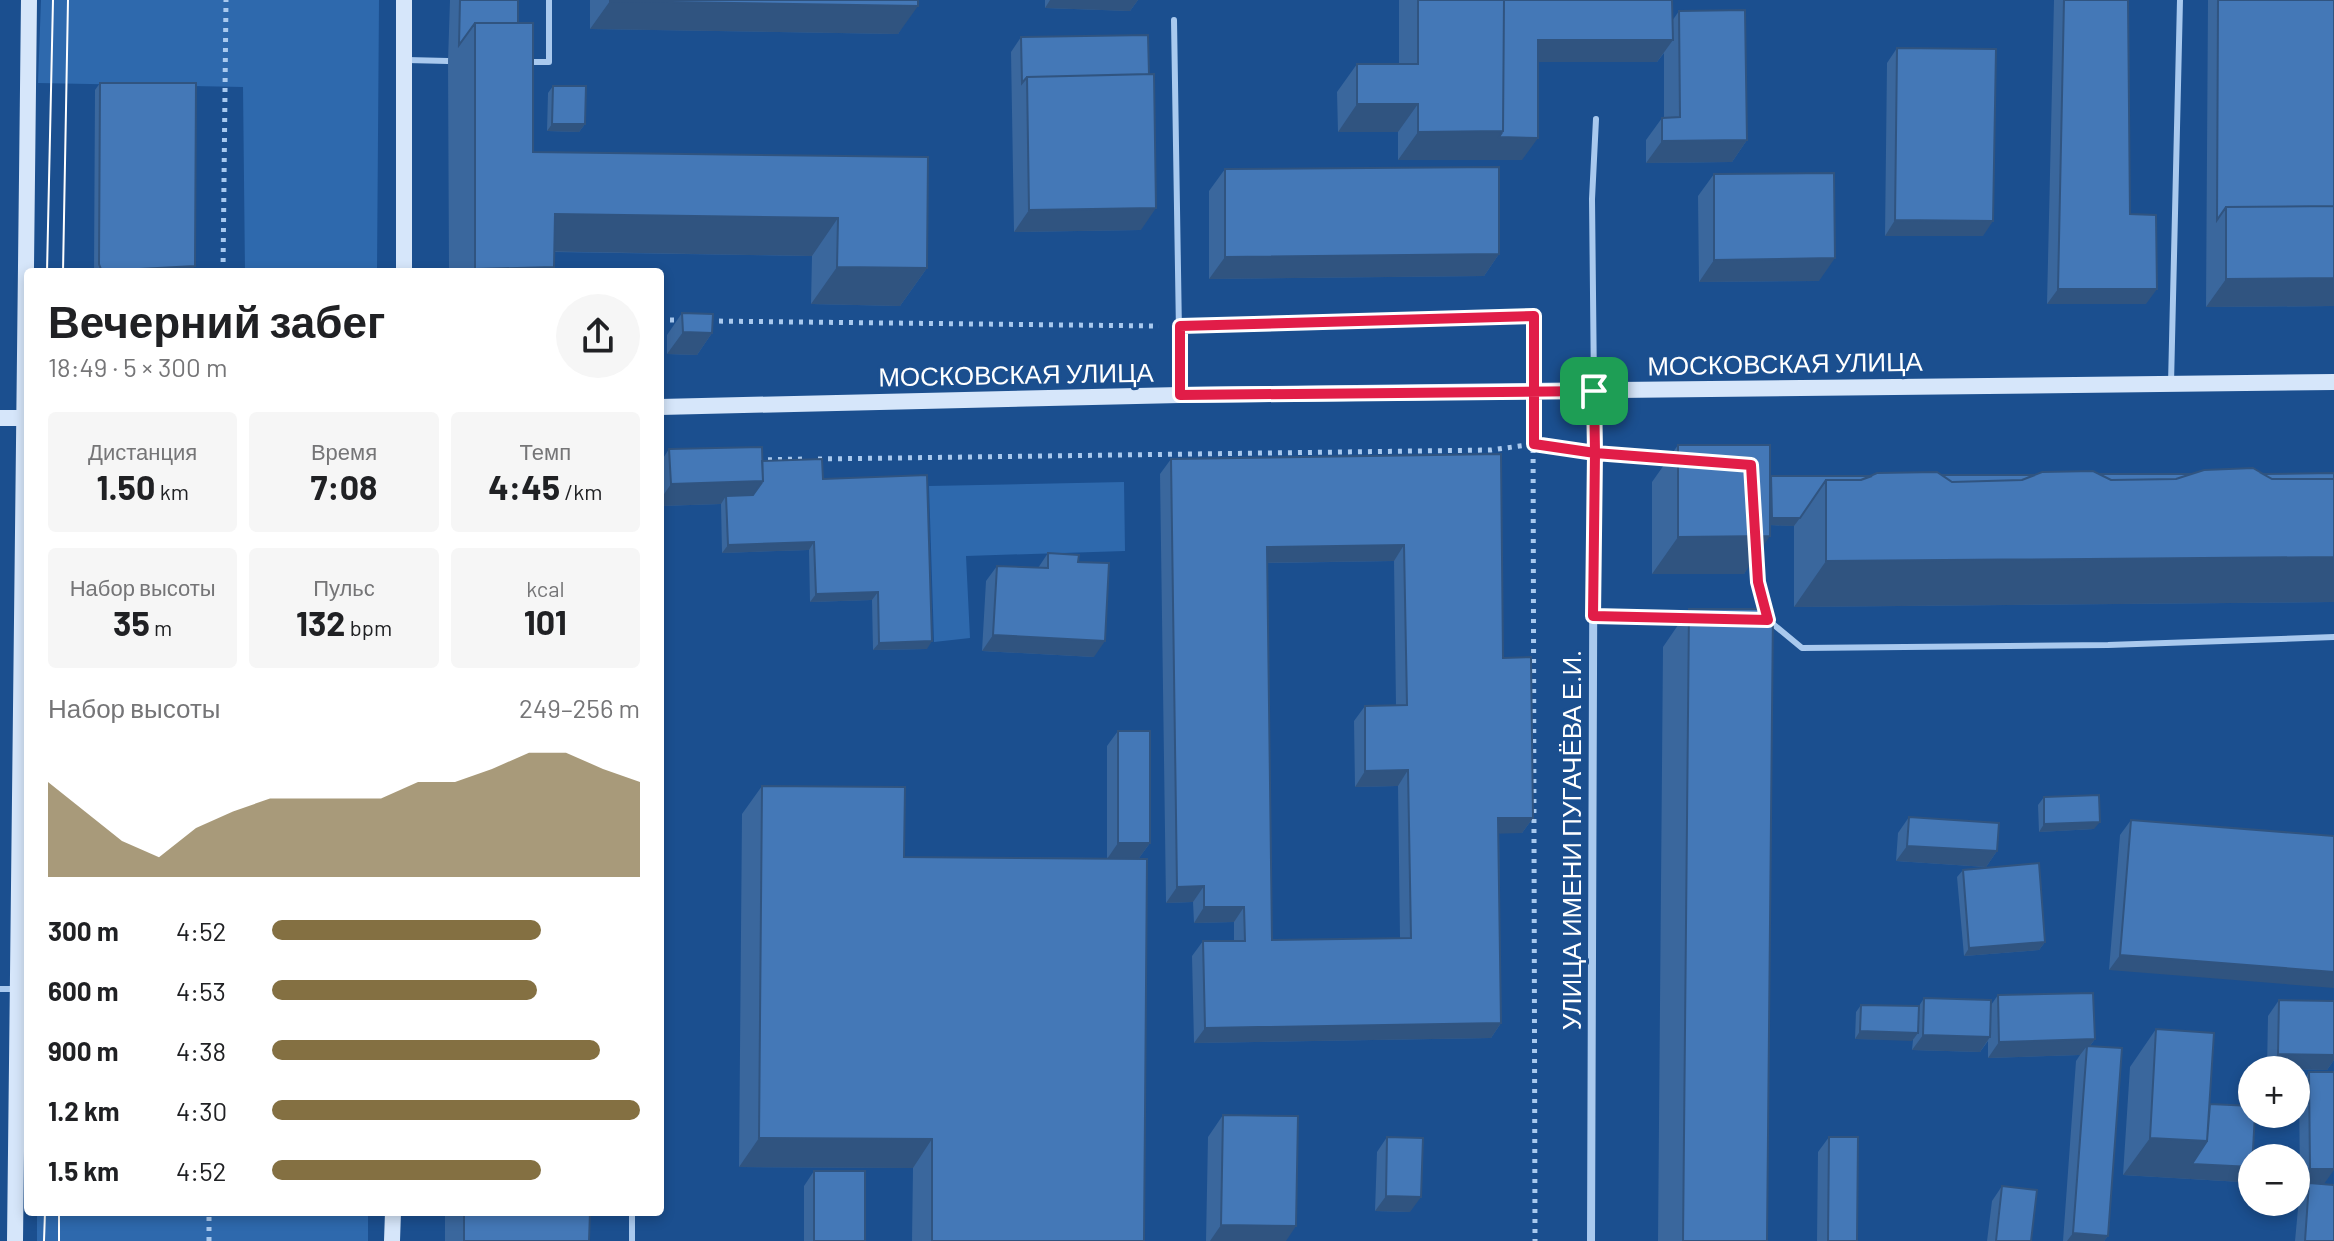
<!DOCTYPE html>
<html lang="ru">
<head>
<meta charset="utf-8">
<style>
  :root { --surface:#fff; --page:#f6f6f6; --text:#202124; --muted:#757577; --accent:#847042 }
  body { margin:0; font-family:Barlow,sans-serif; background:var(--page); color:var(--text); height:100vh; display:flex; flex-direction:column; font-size:30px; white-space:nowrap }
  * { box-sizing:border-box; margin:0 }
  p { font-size:26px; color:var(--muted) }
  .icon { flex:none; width:44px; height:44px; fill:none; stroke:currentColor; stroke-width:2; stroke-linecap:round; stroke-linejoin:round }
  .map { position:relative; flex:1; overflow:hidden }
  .side { position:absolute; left:24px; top:268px; width:640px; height:948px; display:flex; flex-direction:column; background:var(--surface); border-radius:8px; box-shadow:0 4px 12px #0003 }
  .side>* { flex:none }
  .controls { position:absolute; left:2238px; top:1056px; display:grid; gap:16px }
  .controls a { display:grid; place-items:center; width:72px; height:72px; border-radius:50%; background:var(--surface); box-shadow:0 4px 12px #0003; font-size:40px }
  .pin { position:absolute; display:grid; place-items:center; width:68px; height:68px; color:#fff; margin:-34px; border-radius:16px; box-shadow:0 4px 12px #0006 }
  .round { display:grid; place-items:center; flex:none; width:84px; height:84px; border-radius:42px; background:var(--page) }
  .headline { display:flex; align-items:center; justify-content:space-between; height:136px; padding:0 24px }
  h1 { font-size:44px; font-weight:700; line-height:60px }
  .stats { display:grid; grid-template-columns:repeat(3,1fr); gap:12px; height:136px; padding:8px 24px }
  .stats div { display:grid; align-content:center; border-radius:8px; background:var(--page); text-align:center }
  .stats b { font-size:34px; font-weight:700 }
  .stats small { font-size:22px; font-weight:400 }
  .stats p { font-size:22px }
  .chart { height:224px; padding:16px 24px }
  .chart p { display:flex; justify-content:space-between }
  .chart svg { width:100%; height:144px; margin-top:8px; fill:var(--accent); opacity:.7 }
  ul { padding:0 24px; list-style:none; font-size:26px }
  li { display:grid; grid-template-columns:128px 96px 1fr; align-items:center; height:60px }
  li i { height:20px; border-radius:10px; background:var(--accent) }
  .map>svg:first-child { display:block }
  .green { fill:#2e69ad }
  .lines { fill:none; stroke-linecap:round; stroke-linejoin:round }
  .path { stroke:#a9c9ee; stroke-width:5; stroke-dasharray:4 6; stroke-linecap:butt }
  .lane { stroke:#a9c9ee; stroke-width:6 }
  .street { stroke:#a9c9ee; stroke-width:8 }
  .secondary { stroke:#d6e6fa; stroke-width:16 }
  .tram { stroke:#fff; stroke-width:2 }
  .wall { fill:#3a679d; fill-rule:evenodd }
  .shaded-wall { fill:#305480 }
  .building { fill:#4478b7; stroke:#305480; stroke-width:2; fill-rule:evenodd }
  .route-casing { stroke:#fff; stroke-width:16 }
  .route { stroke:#e11d48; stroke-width:10 }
  .labels { text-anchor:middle; stroke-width:6; stroke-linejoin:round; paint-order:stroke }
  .street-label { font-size:26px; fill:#fff; stroke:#1b4f8f }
</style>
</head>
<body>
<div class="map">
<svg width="2334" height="1241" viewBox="0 0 2334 1241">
  <rect width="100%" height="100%" fill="#1b4f8f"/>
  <!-- green -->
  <path class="green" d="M41,0H379L377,272H245L243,87L38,83Z
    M1124,482L1125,551L966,556L970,638L934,642L929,486Z
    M37,1212H368V1241H37Z"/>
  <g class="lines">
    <!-- path -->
    <path class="path" d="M223,272L226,0
      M660,320H683
      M709,321L1159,326
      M1201,326L1534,316L1533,365
      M1533,419L1535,1241
      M1617,455L1675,459
      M818,459L1491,450L1534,444L1572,450
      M758,460L804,459
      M1756,551L1763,600
      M209,1241V1212"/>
    <!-- lane -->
    <path class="lane" d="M1174,20L1180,395
      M407,60L448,61
      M527,62H549V0
      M2171,384L2180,0
      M1594,387L1592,199L1596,119
      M1593,616L1689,618
      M1768,620L1802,648L2108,645L2334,637
      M0,989H15
      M632,1212V1241"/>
    <!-- street -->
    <path class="street" d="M1591,1241L1594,391"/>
    <!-- secondary -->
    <path class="secondary" d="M404,0V272
      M660,407L1180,395L2334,382
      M0,418H28
      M15,1241L29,0
      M392,1241L393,1212"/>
    <!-- tram -->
    <path class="tram" d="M47,272L53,0
      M63,272L68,0
      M44,1241L45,1212
      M59,1241V1212"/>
  </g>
  <!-- wall -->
  <path class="wall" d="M450,0H518V23L533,152L928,157L927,268L900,306L811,304L812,256L554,252L551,272H449L448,61Z
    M590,0H918L898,34L590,29Z
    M1045,0H1138L1130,11L1045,8Z
    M1399,0H1672V21L1679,11L1747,140L1732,162L1646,163V140L1662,118H1664V53L1657,62H1538L1522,160H1398V132H1338L1337,92L1357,64H1399Z
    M2054,0H2128L2130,214L2146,304H2047Z
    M2208,0H2334V306L2206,307Z
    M1021,37L1141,230L1014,232L1011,52Z
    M1897,48L1983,236H1885L1887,63Z
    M100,83L191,272H94L95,90Z
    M553,86L585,124L579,132L547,131L548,93Z
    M1225,169L1499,254L1484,276L1209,279V191Z
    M1714,174L1819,281L1699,282L1698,196Z
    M682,313L712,333L697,355L667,354V335Z
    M1678,445L1770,477L2334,473V602L1794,607V526L1770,525L1744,574H1652V482Z
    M669,449L762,461L823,479L927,649L873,650L872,600L810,602L809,550L722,553L721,504L660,506V463Z
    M1501,454L1503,658L1533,818L1522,833H1499L1501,1023L1491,1038L1194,1043L1192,956L1203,941H1234V922L1194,923L1193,902L1166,903L1160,474L1171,459ZM1394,561L1396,706H1365L1354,721L1355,787L1398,786L1400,938L1272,940L1267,563Z
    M1048,553L1078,562L1094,657L982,651L986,581L997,566L1038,568Z
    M1689,609L1767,1241H1658L1663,647Z
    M1118,731L1150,843L1139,858L1144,1241H912L913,1168L739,1167L742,814L762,786L904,857L1107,858V746Z
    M2044,797L2094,829L2039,832L2038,805Z
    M1909,817L1997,851L1986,867L1896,861L1898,833Z
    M2131,820L2334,836L2109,970L2120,835Z
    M1963,870L2045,942L2039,950L1964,956L1957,877Z
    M1998,995L2095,1039L2090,1046L2108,1236L2104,1241H2063L2076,1061L2080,1055L1988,1058V1041L1980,1052L1912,1050L1913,1040L1855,1039L1856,1012L1861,1005L1919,1006L1924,998L1991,1005Z
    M2279,1000L2334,1001V1060L2327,1070L2267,1069L2268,1016Z
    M2156,1029L2210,1104L2241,1182L2123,1175L2130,1067Z
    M2309,1072L2324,1184L2334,1241H2295L2299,1198L2308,1184L2300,1185L2299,1087Z
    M1223,1115L1286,1241H1206L1208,1137Z
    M1387,1137L1410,1212L1375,1211L1377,1152Z
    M1829,1137L1857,1241H1817L1818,1152Z
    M814,1171L865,1241H804V1186Z
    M2002,1186L2031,1241H1987L1992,1201Z
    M445,1212H590L589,1241H445Z"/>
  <!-- shaded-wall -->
  <path class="shaded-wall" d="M1050,0H1138L1130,11L1045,8Z
    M610,1L918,6L898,34L590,29Z
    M1538,40H1673L1657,62H1522Z
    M1357,104H1418L1398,132H1338Z
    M552,124H585L579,132L547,131Z
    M1503,131L1538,138L1522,160H1398L1418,132Z
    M1747,140L1732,162L1646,163L1662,141Z
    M1156,208L1141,230L1014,232L1029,210Z
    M555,214L838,218L812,256L529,251Z
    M1895,220L1993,221L1983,236H1885Z
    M1499,254L1484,276L1209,279L1225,257Z
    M1835,258L1819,281L1699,282L1714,260Z
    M195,266L191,272H138L140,269Z
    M554,267L551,272H473L475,269Z
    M837,267L927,268L900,306L811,304Z
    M2334,278V306L2206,307L2226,279Z
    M2058,289H2157L2146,304H2047Z
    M683,332L712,333L697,355L667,354Z
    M763,481L748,503L726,496L721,504L660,506V500L671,484Z
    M1772,518H1800L1794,526L1766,525Z
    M1770,536L1744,574H1652L1678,537Z
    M814,542L809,550L722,553L728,545Z
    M1404,545L1394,561L1256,563L1267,547Z
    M2334,557V602L1794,607L1826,561Z
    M878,592L872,600L810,602L816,594Z
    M993,635L1105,641L1094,657L982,651Z
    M932,641L927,649L873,650L879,643Z
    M1408,770L1398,786L1355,787L1365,771Z
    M1498,818H1533L1522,833L1488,834Z
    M2100,822L2094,829L2039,832L2044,824Z
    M1118,843H1150L1139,858L1107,859Z
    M1907,846L1997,851L1986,867L1896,861Z
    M1204,886L1193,902L1166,903L1177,887Z
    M1204,907H1244L1234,922L1194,923Z
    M2045,942L2039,950L1964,956L1969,948Z
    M2120,955L2334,972V988L2109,970Z
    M1501,1023L1491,1038L1194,1043L1205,1028Z
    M1860,1031L1918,1033L1912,1041L1855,1039Z
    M1923,1035L1990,1037L1980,1052L1912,1050Z
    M2095,1039L2086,1051L2087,1046L2080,1055L1988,1058L1999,1042Z
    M2278,1054L2334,1055V1060L2327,1070L2267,1069Z
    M759,1138L932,1139L913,1168L739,1167Z
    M2150,1138L2207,1141L2252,1167L2241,1182L2123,1175Z
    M2310,1169H2334V1170L2324,1184L2300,1185Z
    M1386,1196L1421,1197L1410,1212L1375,1211Z
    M1221,1225L1296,1226L1286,1241H1210Z
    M2073,1233L2108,1236L2104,1241H2067Z"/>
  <!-- building -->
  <path class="building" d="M460,0H518V23H475L459,45Z
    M610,0H918V6L610,1Z
    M1418,0H1504L1503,131L1418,132V104H1357V64H1418Z
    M1504,0H1672L1673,40H1538V138L1499,137L1503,131Z
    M2064,0H2128L2130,214L2156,215L2157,289H2058Z
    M2218,0H2334V206L2226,207L2217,220Z
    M1745,10L1747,140L1662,141V118L1680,117L1679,11Z
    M475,23H533V152L928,157L927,268L837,267L838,218L555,214L554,267L475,269Z
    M1148,35L1149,74L1027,77L1022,83L1021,37Z
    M1897,48L1996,49L1993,221L1895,220Z
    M1154,74L1156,208L1029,210L1027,77Z
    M100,83H196L195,266L140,269L139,272H102L99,264Z
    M553,86H586L585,124H552Z
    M1499,167V254L1225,257V169Z
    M1834,173L1835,258L1714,260V174Z
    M2334,206V278L2226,279V207Z
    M682,313L713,314L712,333L683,332Z
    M1678,445H1770V536L1678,537Z
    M762,447L763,481L671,484L669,449Z
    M1501,454L1503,658L1531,657L1533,818H1498L1501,1023L1205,1028L1203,941H1245L1244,907H1204V886L1177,887L1171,459ZM1404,545L1407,705L1365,706V771L1408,770L1411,938L1272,940L1267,547Z
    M822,459L823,479L927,475L932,641L879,643L878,592L816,594L814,542L728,545L726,496L753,495L763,481L762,461Z
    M2253,468L2272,479H2334V557L1826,561V480H1861L1877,473L1937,472L1952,482L2022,480L2042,472L2093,471L2111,480L2176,479L2204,470Z
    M2334,473V479H2272L2263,474Z
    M2099,474H2191L2176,479L2111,480Z
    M1942,475H2035L2022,480L1952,482Z
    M1771,476H1872L1861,480H1826L1800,518H1772Z
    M1048,553L1079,555L1078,562L1109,563L1105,641L993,635L997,566L1048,568Z
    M1689,609H1773L1767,1241H1683Z
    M1118,731H1150V843H1118Z
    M762,786L905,787L904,857L1147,859L1144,1241H932V1139L759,1138Z
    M2099,795L2100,822L2044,824V797Z
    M1909,817L1999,823L1997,851L1907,846Z
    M2131,820L2334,836V972L2120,955Z
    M2039,863L2045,942L1969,948L1963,870Z
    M2093,993L2095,1039L1999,1042L1998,995Z
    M1924,998L1991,1000L1990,1037L1923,1035Z
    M2279,1000L2334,1001V1055L2278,1054Z
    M1861,1005L1919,1006L1918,1033L1860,1031Z
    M2156,1029L2214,1033L2207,1141L2150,1138Z
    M2087,1046L2122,1048L2108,1236L2073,1233Z
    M2309,1072H2334V1169H2310Z
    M2210,1104L2252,1106V1114H2255L2252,1167L2192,1164L2207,1141Z
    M1223,1115L1298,1116L1296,1226L1221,1225Z
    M1387,1137L1423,1138L1421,1197L1386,1196Z
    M1829,1137H1858L1857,1241H1828Z
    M814,1171H865V1241H814Z
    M2309,1183L2334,1185V1241H2305Z
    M2002,1186L2037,1190L2031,1241H1996Z
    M464,1212H590L589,1241H464Z"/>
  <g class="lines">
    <defs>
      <path id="route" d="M1594,391L1180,395V326L1534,316V444L1595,453L1593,616L1768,620L1758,582L1751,465L1595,453L1594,391"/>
    </defs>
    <!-- route casing -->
    <use href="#route" class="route-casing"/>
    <!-- route -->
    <use href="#route" class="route"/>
  </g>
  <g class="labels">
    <!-- street labels -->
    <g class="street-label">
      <text transform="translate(1785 364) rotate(-1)" y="9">МОСКОВСКАЯ УЛИЦА</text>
      <text transform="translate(1016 375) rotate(-1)" y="9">МОСКОВСКАЯ УЛИЦА</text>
      <text transform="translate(1572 840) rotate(-90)" y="9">УЛИЦА ИМЕНИ ПУГАЧЁВА Е.И.</text>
    </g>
  </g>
</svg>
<div class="controls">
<a>+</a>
<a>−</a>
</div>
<div class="pin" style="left:1594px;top:391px;background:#1e9e55"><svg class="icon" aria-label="arrive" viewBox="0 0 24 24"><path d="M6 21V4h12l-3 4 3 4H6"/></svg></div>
<section class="side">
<div class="headline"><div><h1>Вечерний забег</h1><p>18:49 · 5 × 300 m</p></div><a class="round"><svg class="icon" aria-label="share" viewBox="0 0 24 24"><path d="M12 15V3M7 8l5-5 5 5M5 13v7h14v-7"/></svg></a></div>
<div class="stats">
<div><p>Дистанция</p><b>1.50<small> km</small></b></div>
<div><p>Время</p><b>7:08</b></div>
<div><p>Темп</p><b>4:45<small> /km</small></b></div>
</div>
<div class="stats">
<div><p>Набор высоты</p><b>35<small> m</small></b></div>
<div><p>Пульс</p><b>132<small> bpm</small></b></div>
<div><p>kcal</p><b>101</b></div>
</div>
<div class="chart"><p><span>Набор высоты</span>249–256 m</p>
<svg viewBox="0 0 160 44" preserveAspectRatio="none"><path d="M0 44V15L10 24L20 33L30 38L40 29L50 24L60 20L70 20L80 20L90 20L100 15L110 15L120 11L130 6L140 6L150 11L160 15V44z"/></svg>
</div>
<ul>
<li><b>300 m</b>4:52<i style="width:73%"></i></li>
<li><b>600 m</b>4:53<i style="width:72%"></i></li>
<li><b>900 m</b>4:38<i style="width:89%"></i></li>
<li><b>1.2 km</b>4:30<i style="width:100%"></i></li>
<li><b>1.5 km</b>4:52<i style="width:73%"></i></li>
</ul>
</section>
</div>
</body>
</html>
